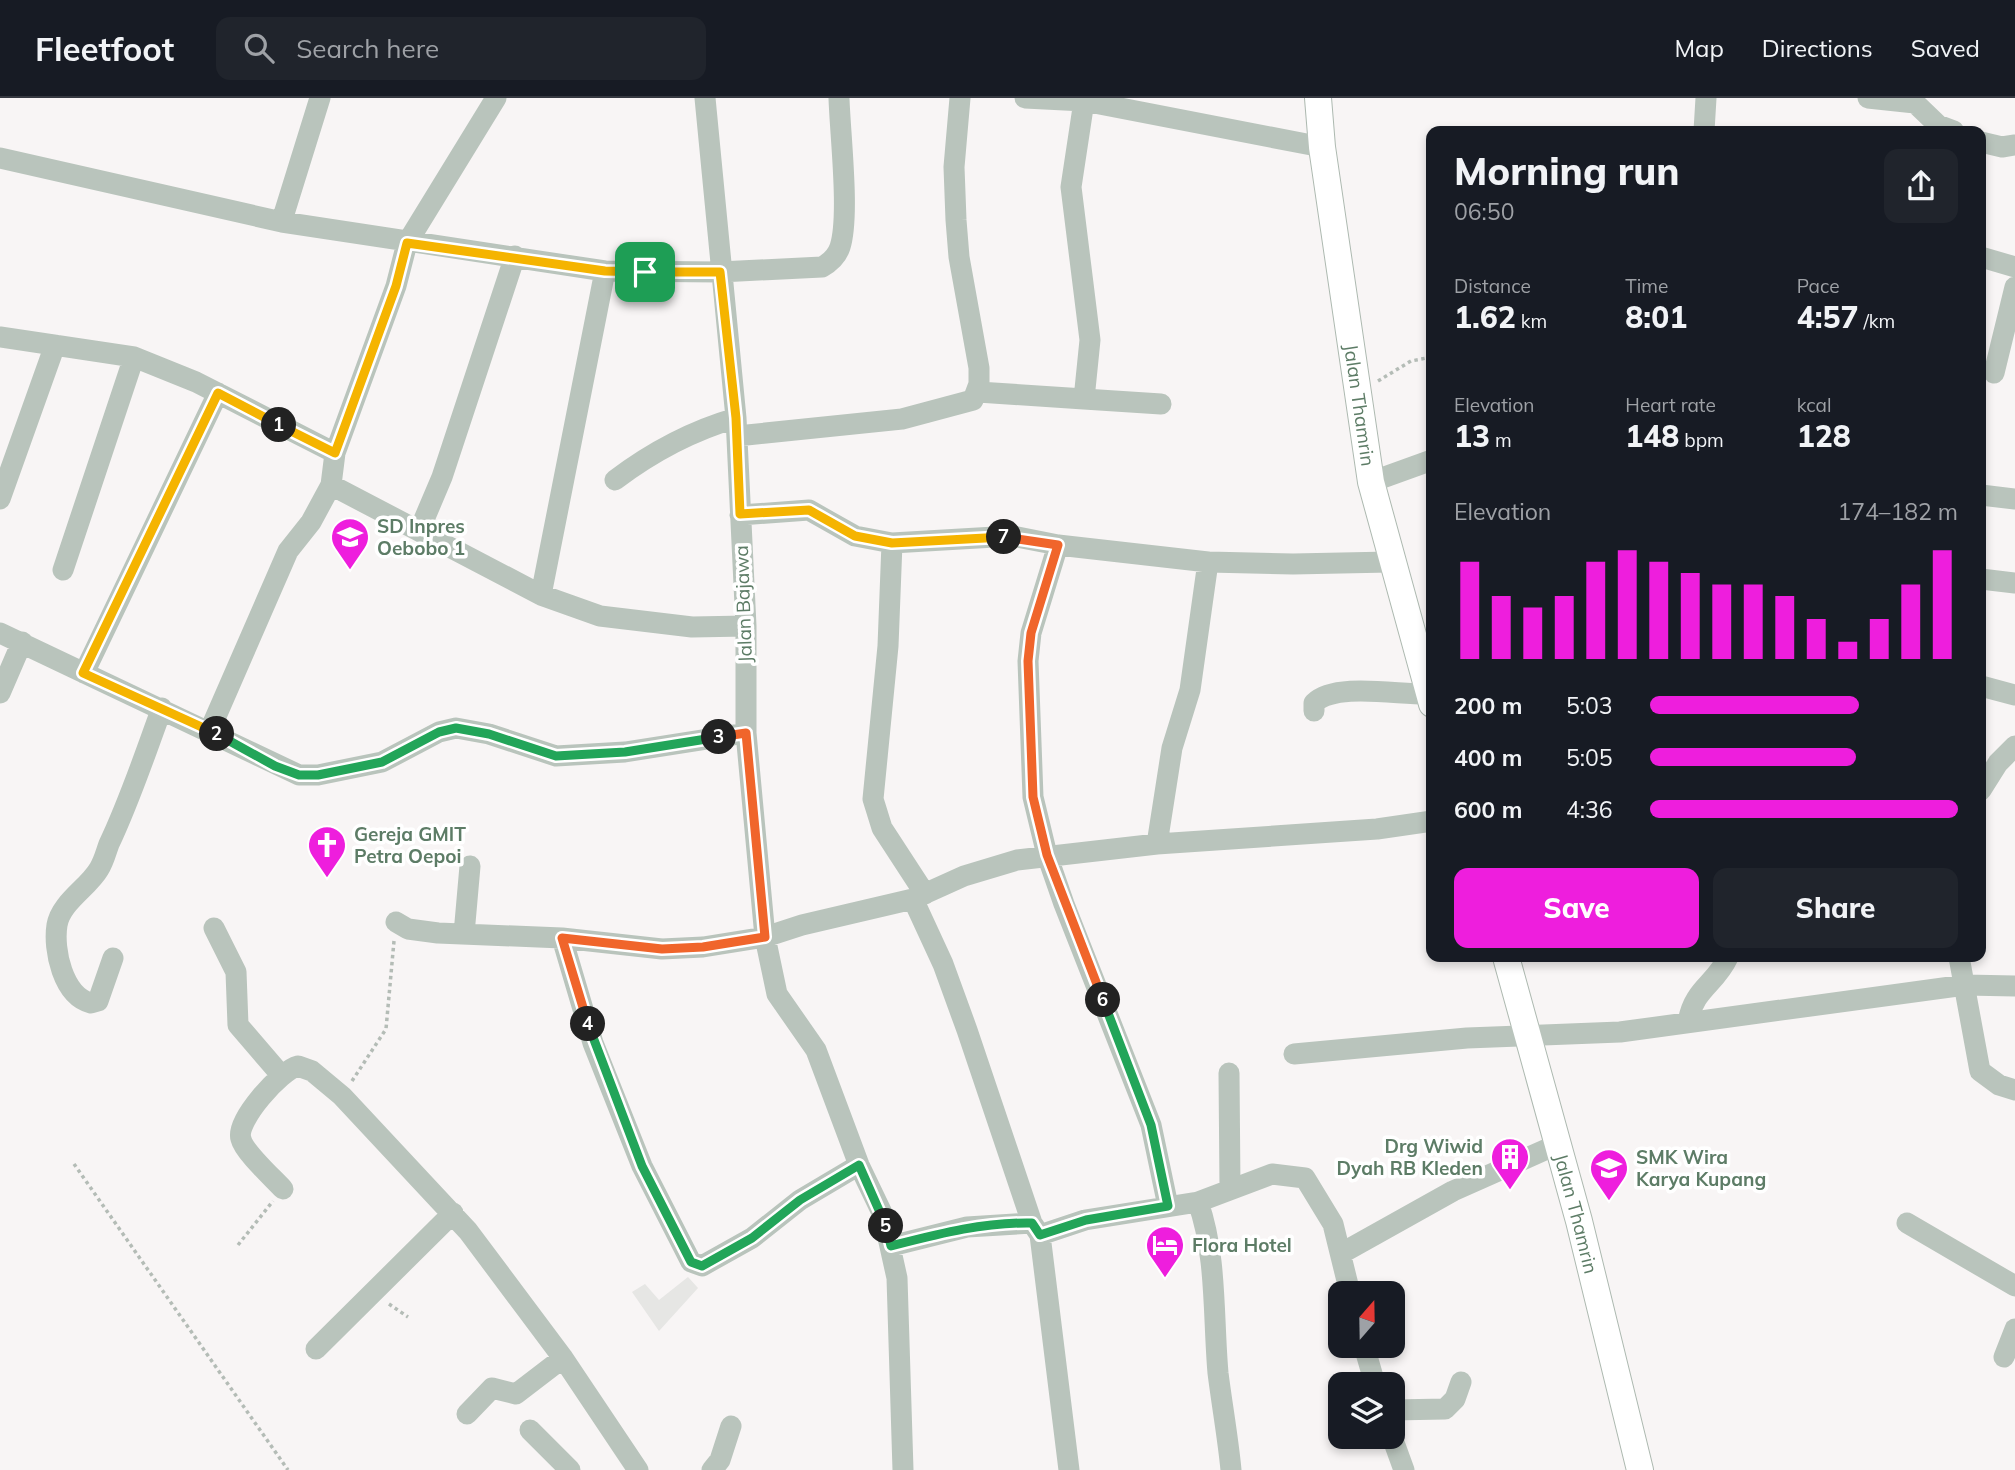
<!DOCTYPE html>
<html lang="en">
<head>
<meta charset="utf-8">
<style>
  :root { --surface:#171b24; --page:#20242c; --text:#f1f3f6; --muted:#9ea1a6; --line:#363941; --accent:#ee1edd }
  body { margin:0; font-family:Mulish,sans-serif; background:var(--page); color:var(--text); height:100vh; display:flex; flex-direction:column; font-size:26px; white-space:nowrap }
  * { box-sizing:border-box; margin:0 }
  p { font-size:23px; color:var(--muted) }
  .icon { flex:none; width:38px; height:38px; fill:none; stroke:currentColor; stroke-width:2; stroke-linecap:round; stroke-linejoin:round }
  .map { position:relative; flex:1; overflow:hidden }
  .details { position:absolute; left:1426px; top:28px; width:560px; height:836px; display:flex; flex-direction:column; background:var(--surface); border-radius:14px; box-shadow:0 4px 10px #0003 }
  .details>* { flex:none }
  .needle { width:46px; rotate:20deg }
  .controls { position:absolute; left:1328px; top:1183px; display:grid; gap:14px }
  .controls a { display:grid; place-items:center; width:77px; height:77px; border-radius:14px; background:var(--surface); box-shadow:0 4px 10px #0003; font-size:35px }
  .pin { position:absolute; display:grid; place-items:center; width:60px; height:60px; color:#fff; margin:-30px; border-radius:14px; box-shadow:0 4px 10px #0006 }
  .km { position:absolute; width:35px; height:35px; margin:-18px; border-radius:50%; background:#222; color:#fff; font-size:19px; line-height:35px; text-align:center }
  .round { display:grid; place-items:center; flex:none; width:74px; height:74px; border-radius:14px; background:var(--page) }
  .head { display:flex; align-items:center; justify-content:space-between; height:119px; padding:0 28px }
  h1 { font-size:38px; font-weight:800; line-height:52px }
  .figures { display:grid; grid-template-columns:repeat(3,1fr); gap:10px; height:119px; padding:7px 28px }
  .figures div { display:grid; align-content:center }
  .figures b { font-size:30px; font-weight:800 }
  .figures small { font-size:19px; font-weight:400 }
  .figures p { font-size:19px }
  .chart { height:196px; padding:14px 28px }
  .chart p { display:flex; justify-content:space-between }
  .chart svg { width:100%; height:126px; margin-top:7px; stroke:var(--accent); stroke-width:6 }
  .primary-button { display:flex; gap:14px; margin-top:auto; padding:14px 28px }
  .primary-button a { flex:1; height:80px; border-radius:14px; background:var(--accent); color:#fff; font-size:28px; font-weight:800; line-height:80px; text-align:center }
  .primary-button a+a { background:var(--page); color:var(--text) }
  ul { padding:0 28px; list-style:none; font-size:23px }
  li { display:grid; grid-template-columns:112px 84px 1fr; align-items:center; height:52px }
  li i { height:18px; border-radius:9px; background:var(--accent) }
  header { display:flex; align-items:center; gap:42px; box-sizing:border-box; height:98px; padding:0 35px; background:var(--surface); border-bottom:2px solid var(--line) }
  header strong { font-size:33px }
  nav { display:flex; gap:38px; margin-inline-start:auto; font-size:24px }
  .search { width:490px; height:63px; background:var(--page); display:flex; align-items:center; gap:18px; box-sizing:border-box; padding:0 24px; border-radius:14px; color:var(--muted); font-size:26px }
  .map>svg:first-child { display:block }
  .built { fill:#e6e6e4 }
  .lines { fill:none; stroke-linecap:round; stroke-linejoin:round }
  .major-casing { stroke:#adb9b0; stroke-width:28 }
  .path { stroke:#b4bcb6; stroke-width:3.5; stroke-dasharray:3.5 3.5; stroke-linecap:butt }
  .minor { stroke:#b9c4bc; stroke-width:21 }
  .major { stroke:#fff; stroke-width:26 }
  .split-1-casing { stroke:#fff; stroke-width:14 }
  .split-2-casing { stroke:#fff; stroke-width:14 }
  .split-3-casing { stroke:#fff; stroke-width:14 }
  .split-4-casing { stroke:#fff; stroke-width:14 }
  .split-5-casing { stroke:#fff; stroke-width:14 }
  .split-6-casing { stroke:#fff; stroke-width:14 }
  .split-7-casing { stroke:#fff; stroke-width:14 }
  .split-8-casing { stroke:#fff; stroke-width:14 }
  .split-1 { stroke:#f5b400; stroke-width:9 }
  .split-2 { stroke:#f5b400; stroke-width:9 }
  .split-3 { stroke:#22a559; stroke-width:9 }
  .split-4 { stroke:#f0652b; stroke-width:9 }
  .split-5 { stroke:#22a559; stroke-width:9 }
  .split-6 { stroke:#22a559; stroke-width:9 }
  .split-7 { stroke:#f0652b; stroke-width:9 }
  .split-8 { stroke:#f5b400; stroke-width:9 }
  .labels { text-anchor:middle; stroke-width:7; stroke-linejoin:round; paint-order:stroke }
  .street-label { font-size:19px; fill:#5d7c66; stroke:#fff }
  .poi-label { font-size:19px; font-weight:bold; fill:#5d7c66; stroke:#fff; text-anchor:start }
</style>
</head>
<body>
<header>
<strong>Fleetfoot</strong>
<div class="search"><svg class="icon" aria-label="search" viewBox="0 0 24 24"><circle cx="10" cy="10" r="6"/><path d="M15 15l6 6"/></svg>Search here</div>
<nav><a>Map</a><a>Directions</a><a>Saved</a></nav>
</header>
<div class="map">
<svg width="2015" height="1372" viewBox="0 0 2015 1372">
  <rect width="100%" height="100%" fill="#f8f5f5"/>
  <!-- built -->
  <path class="built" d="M688,1179L698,1190L659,1233L632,1194L645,1186L659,1202Z"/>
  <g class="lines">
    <defs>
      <g id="major">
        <path id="s1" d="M1318,0L1322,49L1371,384L1432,606"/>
        <path id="s2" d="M1506,859L1579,1123L1640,1372"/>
      </g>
    </defs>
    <!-- major casing -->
    <use href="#major" class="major-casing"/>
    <!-- path -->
    <path class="path" d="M1378,283L1411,263L1432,259
      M352,983L386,931L394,843
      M74,1066L288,1372
      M238,1147L273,1103
      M389,1206L408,1219"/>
    <!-- minor -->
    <path class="minor" d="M705,0L736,320L746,528V635L765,839L777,896L816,952L859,1067L883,1117L897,1180L903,1372
      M1025,0L1084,3L1322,49
      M1868,0L1915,5
      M1915,5L1938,27L1954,33
      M1704,33L1706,0
      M1981,44L2002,49L2015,47
      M0,60L282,124L605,173L720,174L822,169C831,164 837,158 840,149C850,118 840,36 839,0
      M283,119L320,0
      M1981,159L2015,169
      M0,239L134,259L196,284L335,355
      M1994,275L2015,189
      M978,294L1084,301L1090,242L1071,89L1084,3
      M1084,301L1161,306
      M737,338L902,321L973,302L979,286V270L959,159L956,122L954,69L960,0
      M615,382C652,354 691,333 736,320
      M1371,384L1432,362
      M331,387L541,497L600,518L692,529L746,528
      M1981,397L2015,401
      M0,401L55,247
      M740,417L809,412L855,438L892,445
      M420,431L442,379L515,158
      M1058,447L1031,535L1028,563L1033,699L1047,757L1064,806L1151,1027L1168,1108
      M63,472L134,259
      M1981,481L2015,485
      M541,497L605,173
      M0,535L299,677H318L382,664L439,634L456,630L489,636L556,658L625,654L746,635
      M84,575L218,295
      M1981,588L2015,597
      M0,595L22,544
      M1314,613V605C1336,584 1398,597 1429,596
      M210,632L288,453L311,424L331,387L335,355L396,188L407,145L496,0
      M1981,692L1998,665L2015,648
      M1157,746L1172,650L1190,592L1208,464
      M925,796L882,730L873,701L888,548L892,445L1012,438L1058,447L1208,464L1293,466L1390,464
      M913,801L943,866L967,932L1032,1125L1040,1137L1069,1372
      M396,824L408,831L438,835L562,840L662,851L703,849L765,839L802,827L913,801L964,778L1017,762L1157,746L1377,731L1432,723
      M214,830L236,874L238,927L281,977
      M464,836L470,768
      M562,840L593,945L642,1068L691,1164L702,1168L752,1140L800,1102L859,1067
      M1959,859L1980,973L1999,987L2015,992
      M113,860L98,903L91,905C63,898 53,852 57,827C61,804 88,790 99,771C104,763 106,754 109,746C130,702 145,656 162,610
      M1688,924C1694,890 1715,887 1728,859
      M1294,956L1467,940L1620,934L1965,887L2015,888
      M1229,975L1230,1090
      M283,1091C273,1080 244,1054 241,1041C235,1023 281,972 298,968L312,973L342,998L468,1133L563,1260L638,1372
      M1198,1104C1217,1158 1213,1218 1218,1275C1222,1307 1228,1340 1231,1372
      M1907,1125L2015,1188
      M1040,1137L1085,1122L1198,1104L1272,1076L1305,1080L1333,1126L1350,1195
      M891,1148L967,1129L1032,1125
      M1342,1155L1453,1093L1556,1047
      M1364,1248L1375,1286
      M316,1251L453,1115
      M2004,1259L2015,1231
      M1393,1312L1445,1311L1455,1301L1461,1284
      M467,1316L492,1290L516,1296L563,1260
      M530,1332L570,1372
      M1392,1339L1404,1372
      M712,1372L720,1362L731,1328"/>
    <!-- major -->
    <use href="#major" class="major"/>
  </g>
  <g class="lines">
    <defs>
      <path id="split-1" d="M279,327L335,355L396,188L407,145L605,173L645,174"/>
      <path id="split-2" d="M217,636L83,575L218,295L279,327"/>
      <path id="split-3" d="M217,636L275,668L299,677H318L382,664L439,634L456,630L489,636L556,658L625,654L719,639"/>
      <path id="split-4" d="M588,926L562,840L662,851L703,849L765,839L746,635L719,639"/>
      <path id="split-5" d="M588,926L642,1068L691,1164L702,1168L752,1140L800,1102L859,1067L886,1128"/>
      <path id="split-6" d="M886,1128L891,1148C938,1136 983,1124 1032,1125L1040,1137L1086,1122L1168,1108L1151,1027L1103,902"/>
      <path id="split-7" d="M1004,439L1058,447L1031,535L1028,563L1033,699L1047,757L1103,902"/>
      <path id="split-8" d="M645,174H720L736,320L740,416L809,412L855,438L892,445L1004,439"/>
    </defs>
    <!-- split-1 casing -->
    <use href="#split-1" class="split-1-casing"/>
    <!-- split-2 casing -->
    <use href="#split-2" class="split-2-casing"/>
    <!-- split-3 casing -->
    <use href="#split-3" class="split-3-casing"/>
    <!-- split-4 casing -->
    <use href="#split-4" class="split-4-casing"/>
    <!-- split-5 casing -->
    <use href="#split-5" class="split-5-casing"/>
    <!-- split-6 casing -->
    <use href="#split-6" class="split-6-casing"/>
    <!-- split-7 casing -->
    <use href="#split-7" class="split-7-casing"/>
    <!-- split-8 casing -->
    <use href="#split-8" class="split-8-casing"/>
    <!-- split-1 -->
    <use href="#split-1" class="split-1"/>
    <!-- split-2 -->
    <use href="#split-2" class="split-2"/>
    <!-- split-3 -->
    <use href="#split-3" class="split-3"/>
    <!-- split-4 -->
    <use href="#split-4" class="split-4"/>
    <!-- split-5 -->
    <use href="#split-5" class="split-5"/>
    <!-- split-6 -->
    <use href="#split-6" class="split-6"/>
    <!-- split-7 -->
    <use href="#split-7" class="split-7"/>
    <!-- split-8 -->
    <use href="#split-8" class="split-8"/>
  </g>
  <!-- icons -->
  <defs>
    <symbol id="school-pin" viewBox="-11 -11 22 30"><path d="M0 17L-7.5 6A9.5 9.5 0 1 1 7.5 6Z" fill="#ee1edd" stroke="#fff"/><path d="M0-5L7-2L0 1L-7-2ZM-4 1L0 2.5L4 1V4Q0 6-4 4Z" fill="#fff"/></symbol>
    <symbol id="church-pin" viewBox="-11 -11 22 30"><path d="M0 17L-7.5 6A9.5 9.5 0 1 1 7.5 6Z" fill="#ee1edd" stroke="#fff"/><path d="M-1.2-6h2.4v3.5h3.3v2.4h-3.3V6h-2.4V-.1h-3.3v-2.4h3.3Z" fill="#fff"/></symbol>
    <symbol id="building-pin" viewBox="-11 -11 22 30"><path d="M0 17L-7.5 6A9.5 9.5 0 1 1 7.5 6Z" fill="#ee1edd" stroke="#fff"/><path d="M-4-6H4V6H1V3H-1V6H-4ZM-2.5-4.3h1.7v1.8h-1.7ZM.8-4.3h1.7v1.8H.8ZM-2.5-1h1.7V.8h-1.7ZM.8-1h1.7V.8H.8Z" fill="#fff"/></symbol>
    <symbol id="hotel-pin" viewBox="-11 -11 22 30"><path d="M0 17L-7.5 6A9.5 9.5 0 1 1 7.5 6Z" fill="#ee1edd" stroke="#fff"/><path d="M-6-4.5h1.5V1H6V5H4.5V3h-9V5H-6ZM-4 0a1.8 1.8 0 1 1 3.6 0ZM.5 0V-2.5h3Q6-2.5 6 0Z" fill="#fff"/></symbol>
  </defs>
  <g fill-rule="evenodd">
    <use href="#school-pin" x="328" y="417" width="44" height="60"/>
    <use href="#church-pin" x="305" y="725" width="44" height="60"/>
    <use href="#building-pin" x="1488" y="1037" width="44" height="60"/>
    <use href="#school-pin" x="1587" y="1048" width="44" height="60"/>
    <use href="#hotel-pin" x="1143" y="1125" width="44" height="60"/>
  </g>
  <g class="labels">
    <!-- street labels -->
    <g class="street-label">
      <text dy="7" stroke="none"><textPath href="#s1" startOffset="310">Jalan Thamrin</textPath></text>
      <text transform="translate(743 506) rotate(-92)" y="7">Jalan Bajawa</text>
      <text dy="7" stroke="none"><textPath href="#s2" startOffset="266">Jalan Thamrin</textPath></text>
    </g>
    <!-- poi labels -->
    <g class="poi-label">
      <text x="377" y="435">SD Inpres<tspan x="377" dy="22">Oebobo 1</tspan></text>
      <text x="354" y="743">Gereja GMIT<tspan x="354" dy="22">Petra Oepoi</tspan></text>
      <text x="1483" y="1055" text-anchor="end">Drg Wiwid<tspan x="1483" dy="22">Dyah RB Kleden</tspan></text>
      <text x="1636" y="1066">SMK Wira<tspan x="1636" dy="22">Karya Kupang</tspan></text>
      <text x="1192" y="1154">Flora Hotel</text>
    </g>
  </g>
</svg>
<div class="controls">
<a><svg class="needle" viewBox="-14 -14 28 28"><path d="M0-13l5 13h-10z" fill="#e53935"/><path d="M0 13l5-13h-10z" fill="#9ea1a6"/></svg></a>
<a><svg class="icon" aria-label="layers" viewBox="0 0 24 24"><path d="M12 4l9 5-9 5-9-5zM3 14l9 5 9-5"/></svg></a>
</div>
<div class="pin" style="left:645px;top:174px;background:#1e9e55"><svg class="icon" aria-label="arrive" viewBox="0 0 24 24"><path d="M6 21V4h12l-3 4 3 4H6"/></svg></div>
<b class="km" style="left:279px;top:327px">1</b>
<b class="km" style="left:217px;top:636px">2</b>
<b class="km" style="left:719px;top:639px">3</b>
<b class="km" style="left:588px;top:926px">4</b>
<b class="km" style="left:886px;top:1128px">5</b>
<b class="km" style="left:1103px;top:902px">6</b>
<b class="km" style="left:1004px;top:439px">7</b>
<section class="details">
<div class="head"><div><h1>Morning run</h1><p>06:50</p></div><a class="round"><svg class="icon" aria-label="share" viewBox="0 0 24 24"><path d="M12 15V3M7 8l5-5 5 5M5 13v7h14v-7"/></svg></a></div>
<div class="figures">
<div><p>Distance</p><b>1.62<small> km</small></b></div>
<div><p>Time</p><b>8:01</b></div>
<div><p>Pace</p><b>4:57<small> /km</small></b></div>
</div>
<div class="figures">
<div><p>Elevation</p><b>13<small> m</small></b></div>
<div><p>Heart rate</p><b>148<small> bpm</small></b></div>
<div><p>kcal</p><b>128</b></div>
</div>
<div class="chart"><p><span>Elevation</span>174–182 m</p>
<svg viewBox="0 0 160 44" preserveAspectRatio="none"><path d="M5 44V10M15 44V22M25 44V26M35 44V22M45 44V10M55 44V6M65 44V10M75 44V14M85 44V18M95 44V18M105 44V22M115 44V30M125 44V38M135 44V30M145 44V18M155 44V6"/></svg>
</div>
<ul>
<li><b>200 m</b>5:03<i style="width:68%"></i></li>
<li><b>400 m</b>5:05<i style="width:67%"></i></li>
<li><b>600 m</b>4:36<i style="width:100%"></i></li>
</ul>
<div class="primary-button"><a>Save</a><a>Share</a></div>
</section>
</div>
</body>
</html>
